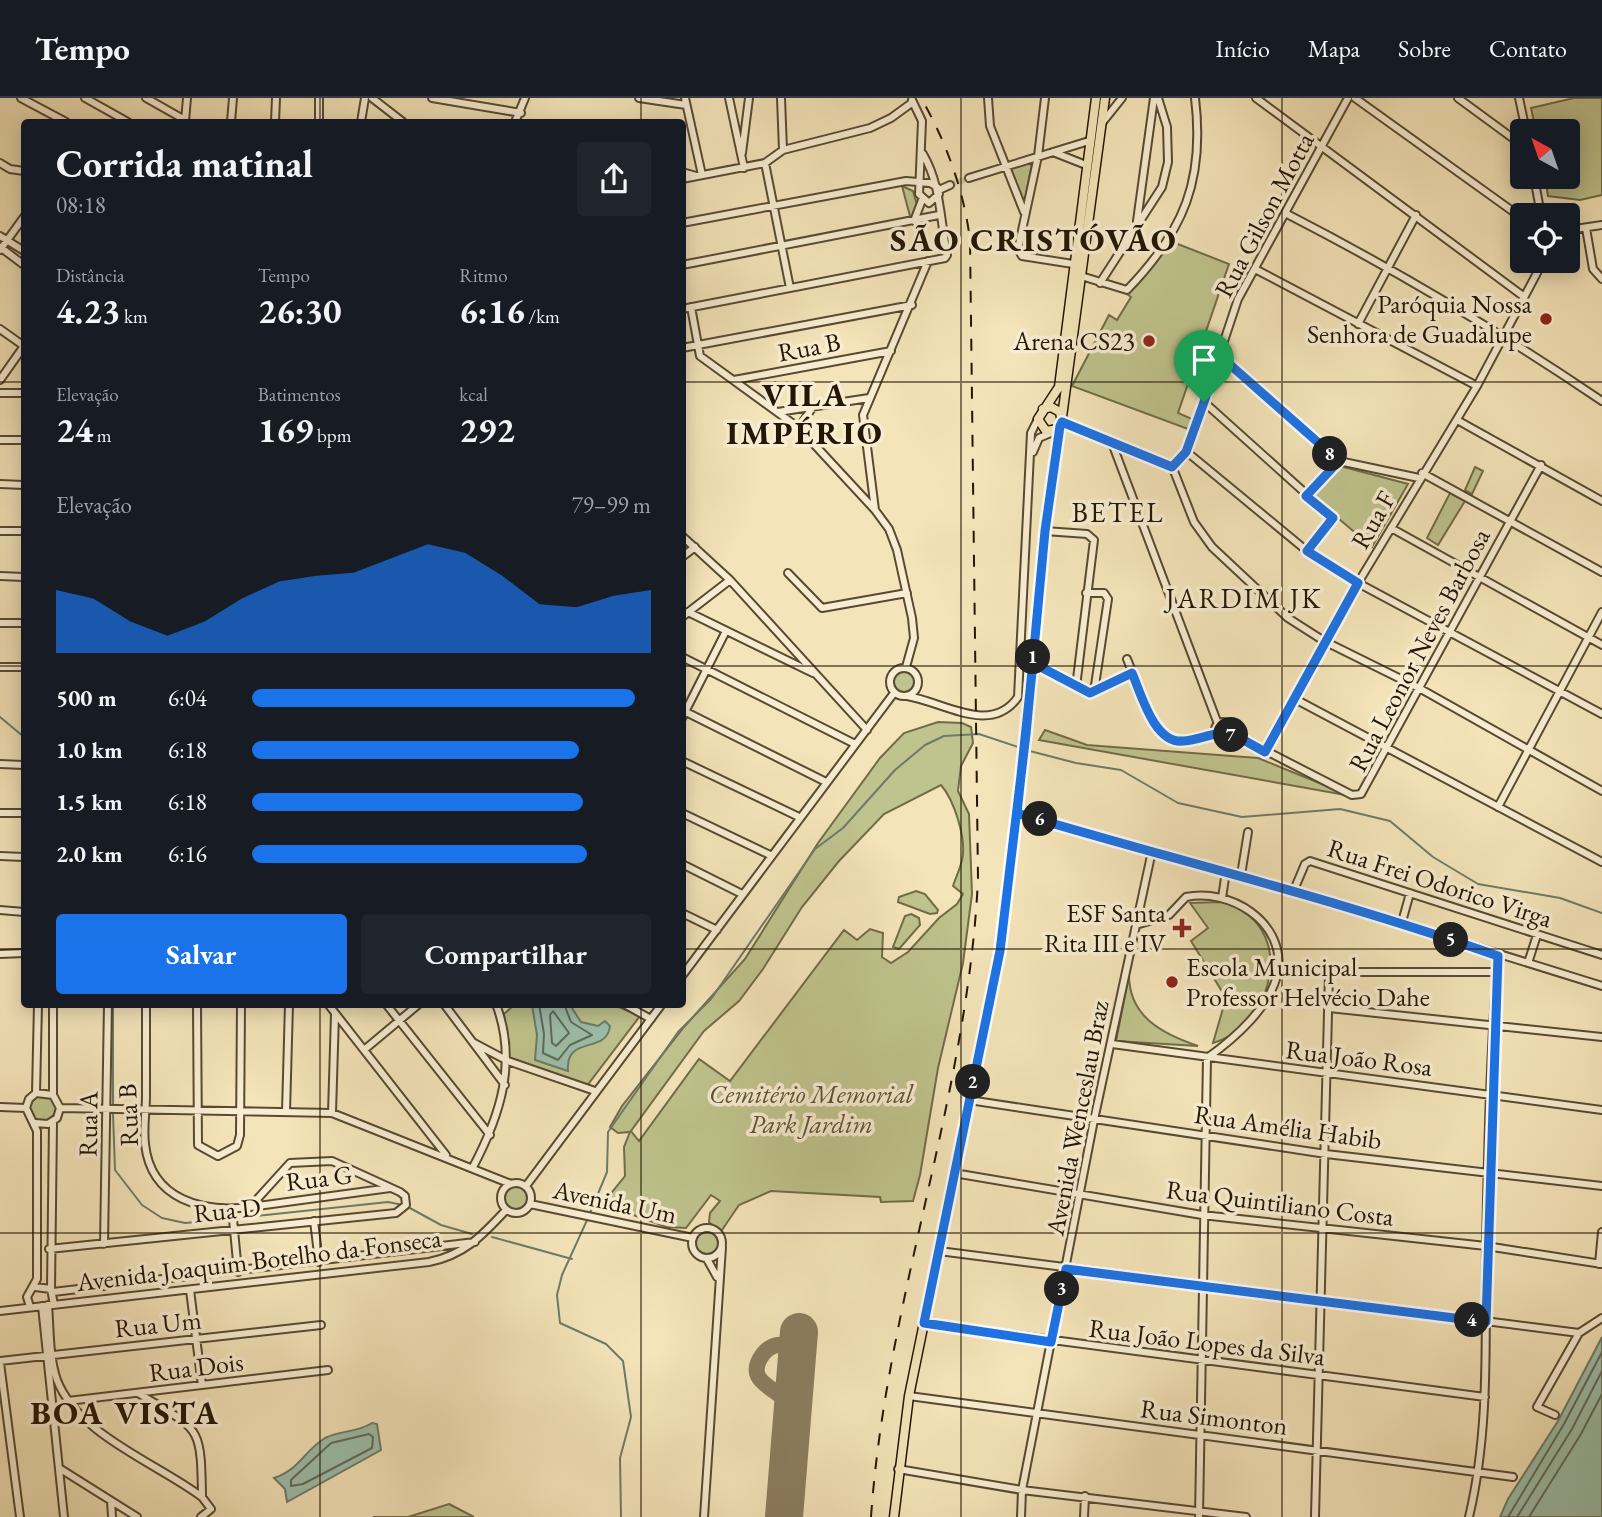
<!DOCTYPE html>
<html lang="pt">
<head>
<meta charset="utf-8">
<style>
  :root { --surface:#171b24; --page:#20242c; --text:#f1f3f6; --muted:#9ea1a6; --line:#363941; --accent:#1a73e8 }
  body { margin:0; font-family:"EB Garamond",serif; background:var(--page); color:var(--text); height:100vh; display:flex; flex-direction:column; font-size:26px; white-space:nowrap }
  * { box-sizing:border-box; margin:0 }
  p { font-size:23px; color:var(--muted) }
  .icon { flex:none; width:38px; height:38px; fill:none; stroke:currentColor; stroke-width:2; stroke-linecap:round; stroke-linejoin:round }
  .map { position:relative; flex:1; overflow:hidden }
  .details { position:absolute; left:21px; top:21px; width:665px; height:889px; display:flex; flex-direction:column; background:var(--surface); border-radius:7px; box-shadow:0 4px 18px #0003 }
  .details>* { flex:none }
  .needle { width:46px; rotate:320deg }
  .controls { position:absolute; left:1510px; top:21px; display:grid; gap:14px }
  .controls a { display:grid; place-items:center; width:70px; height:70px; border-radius:7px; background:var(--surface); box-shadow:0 4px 18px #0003; font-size:35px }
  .pin { position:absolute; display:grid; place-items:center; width:60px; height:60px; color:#fff; margin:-72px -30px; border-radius:50% 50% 50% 0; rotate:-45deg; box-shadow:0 0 7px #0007 }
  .pin .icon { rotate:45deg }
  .km { position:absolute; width:35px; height:35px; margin:-18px; border-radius:50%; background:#222; color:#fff; font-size:19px; line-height:35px; text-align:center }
  .round { display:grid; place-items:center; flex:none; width:74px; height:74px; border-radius:7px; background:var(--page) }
  .headline { display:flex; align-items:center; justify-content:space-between; height:119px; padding:0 35px }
  h1 { font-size:38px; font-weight:700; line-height:52px }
  .stats { display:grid; grid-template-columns:repeat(3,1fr); gap:10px; height:119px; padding:7px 35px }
  .stats div { display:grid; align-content:center }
  .stats b { font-size:35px; font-weight:700 }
  .stats small { font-size:19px; font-weight:400 }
  .stats p { font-size:19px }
  .chart { height:196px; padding:14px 35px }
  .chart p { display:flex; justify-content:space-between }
  .chart svg { width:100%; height:126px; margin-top:7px; fill:var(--accent); opacity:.7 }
  .primary-button { display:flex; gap:14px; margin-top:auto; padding:14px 35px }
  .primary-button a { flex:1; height:80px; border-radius:7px; background:var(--accent); color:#fff; font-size:28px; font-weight:700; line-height:80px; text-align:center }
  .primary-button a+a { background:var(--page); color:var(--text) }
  ul { padding:0 35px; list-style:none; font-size:23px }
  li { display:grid; grid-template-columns:112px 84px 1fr; align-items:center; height:52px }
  li i { height:18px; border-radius:9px; background:var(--accent) }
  header { display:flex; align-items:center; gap:42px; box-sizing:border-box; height:98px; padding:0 35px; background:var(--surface); border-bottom:2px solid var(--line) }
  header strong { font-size:33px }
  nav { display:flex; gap:38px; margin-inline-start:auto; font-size:24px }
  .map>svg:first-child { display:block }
  .green { fill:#bfc38d; stroke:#716c48; stroke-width:2; fill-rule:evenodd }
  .water { fill:#9cbfac; stroke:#6c7b69; stroke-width:2 }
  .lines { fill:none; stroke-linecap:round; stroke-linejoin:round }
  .shore { stroke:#606a58; stroke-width:2 }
  .stream { stroke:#6c7b69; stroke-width:2 }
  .taxiway { stroke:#8c7d5e; stroke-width:16 }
  .runway { stroke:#8c7d5e; stroke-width:38 }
  .minor-tunnel { stroke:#d5c59e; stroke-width:6; stroke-dasharray:6 3; stroke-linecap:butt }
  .minor-casing { stroke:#574a31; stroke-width:10 }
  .major-casing { stroke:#231604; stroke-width:11 }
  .minor { stroke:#f8edd2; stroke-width:6 }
  .major { stroke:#f4e4b9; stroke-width:8 }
  .rail { stroke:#231604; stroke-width:2; stroke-dasharray:12 12; stroke-linecap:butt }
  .route-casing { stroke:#fff; stroke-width:14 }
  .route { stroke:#1a73e8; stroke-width:9 }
  .grid { fill:none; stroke:#231604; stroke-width:2; stroke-opacity:0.55 }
  .poi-dot { fill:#8f2418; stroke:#f8edd2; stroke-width:2.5 }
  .labels { text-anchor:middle; stroke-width:7; stroke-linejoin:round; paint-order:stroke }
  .street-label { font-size:26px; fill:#231604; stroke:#f8edd2 }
  .poi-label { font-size:26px; fill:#231604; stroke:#f8edd2; text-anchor:end }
  .park-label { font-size:26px; font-style:italic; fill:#5a5334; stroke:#f8edd2 }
  .neighbourhood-label { font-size:28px; letter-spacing:2px; fill:#231604; stroke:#f8edd2 }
  .district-label { font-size:33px; font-weight:bold; letter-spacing:2px; fill:#231604; stroke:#f8edd2 }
</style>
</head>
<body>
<header>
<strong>Tempo</strong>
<nav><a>Início</a><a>Mapa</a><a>Sobre</a><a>Contato</a></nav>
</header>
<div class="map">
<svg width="1602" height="1419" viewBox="0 0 1602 1419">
  <rect width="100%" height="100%" fill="#f4e4b9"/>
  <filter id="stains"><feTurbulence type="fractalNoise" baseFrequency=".00286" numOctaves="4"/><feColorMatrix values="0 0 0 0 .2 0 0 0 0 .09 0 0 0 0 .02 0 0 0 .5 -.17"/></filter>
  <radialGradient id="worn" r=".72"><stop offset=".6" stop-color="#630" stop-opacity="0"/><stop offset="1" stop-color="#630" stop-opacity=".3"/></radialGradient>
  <!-- green -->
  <path class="green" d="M1574,0H1602V97L1580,102L1548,98L1545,79H1568V33H1536L1531,10Z
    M1033,60L1024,107L1009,70Z
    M902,88L913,93L917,107L911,122Z
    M1170,143L1229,166L1178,315L1192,321L1188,331L1072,288L1109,217L1117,222L1131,199L1127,196Z
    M1340,368L1408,386L1372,449L1312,398Z
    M1475,369L1483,373L1472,396L1465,392Z
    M1450,395L1465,403L1438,447L1427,440Z
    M892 584a12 12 0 1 1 24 0a12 12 0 1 1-24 0Z
    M938,624L962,625L971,629L973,645L961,668L958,693L969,716L972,796L963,865L938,970L920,1077L913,1103L881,1104L880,1099L771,1093L739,1107L720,1135L709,1124L710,1115L720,1103L711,1097L686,1130L667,1129L608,1108L609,1098L625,1078L624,1049L630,1034L618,1035L610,1029L622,1008L684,929L745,861L818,745L880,660L904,635ZM941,687C954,702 967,741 962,762C960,771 956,779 953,788L963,796L957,806L939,820L908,854L891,865L882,859L883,835L870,831L857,842L844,832L730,983L699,961L639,1043L631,1033L704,933L739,903L763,871L802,809L839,763L884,716Z
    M1045,632L1087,647L1258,660L1351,698L1039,642Z
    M916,793L925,796L938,812L937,815L930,816L898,804L899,799Z
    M1221,804C1298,823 1277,926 1213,945L1226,900L1191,843L1208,830L1190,805Z
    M911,816L919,820L920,827L899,851L893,849L905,818Z
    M1129,877C1129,919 1163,936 1198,948L1116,943Z
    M612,906L640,918L586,989L509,962L504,916L514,907Z
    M30 1010a13 13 0 1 1 26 0a13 13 0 1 1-26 0Z
    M503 1100a13 13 0 1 1 26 0a13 13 0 1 1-26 0Z
    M694 1145a13 13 0 1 1 26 0a13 13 0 1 1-26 0Z
    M449,1406L474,1419H373H408Z"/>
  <!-- water -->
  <path class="water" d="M532,907H570L581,924L598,928L605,923L610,928C607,957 565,936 568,973L535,962L537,937Z
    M1602,1239V1419H1500L1508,1401L1558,1323Z
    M372,1325L377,1326L381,1352L287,1404L285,1391L274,1380C300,1371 304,1353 325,1340C340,1332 357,1335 372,1325Z"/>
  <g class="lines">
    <!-- shore -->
    <path class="shore" d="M539,906L544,936L543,955L558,962L570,947L592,937L571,924L564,906
      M553,913L569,935L556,948L552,945L550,917Z
      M369,1336L373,1339L372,1350L303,1386L291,1388V1382L331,1345Z
      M1508,1419L1564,1326L1602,1254
      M1517,1419L1572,1331L1602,1273
      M1529,1419L1581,1336L1602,1296"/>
    <!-- stream -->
    <path class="stream" d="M0,619L24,639
      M1026,652L1076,665L1121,672L1178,705L1242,719L1340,711L1390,723L1433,759L1478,786L1560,800L1602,815
      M113,1006V906
      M113,1016L115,1072L142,1107L162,1120L185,1125L228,1121
      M408,1109L441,1127L472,1136
      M590,1115L607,1074L608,1034L678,934L711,901L815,751L843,730L895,672L925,647L944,638L979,636L1021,650
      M237,1120L388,1104L403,1107
      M588,1120L562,1177L557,1197L560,1225L606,1246L623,1263L631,1319L620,1360L621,1419
      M492,1139L572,1161"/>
    <!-- taxiway -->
    <path class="taxiway" d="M792,1319C790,1314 789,1308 786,1303C775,1289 743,1283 763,1256C772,1244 784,1246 798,1248"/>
    <!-- runway -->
    <path class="runway" d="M784,1419L799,1234"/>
    <!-- minor-tunnel -->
    <path class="minor-tunnel" d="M950,87L969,80"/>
    <defs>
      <path id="minor" d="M21,0L66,24
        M85,0L128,24
        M146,0L185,22
        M319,0V24
        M372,0L403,24
        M432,0L521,15
        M639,0L686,7
        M685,0L702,77
        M729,0L744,70
        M781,0L783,52
        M988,0L990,28L1024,114
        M1045,0L1038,58L1018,151L1022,158L1073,166
        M1256,0L1523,198
        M1355,0L1522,120
        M1458,0L1522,47
        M1519,0L1526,33
        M912,2L922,23L919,96L929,105L939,96
        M185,23L187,0
        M231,24L233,0
        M275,24L276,0
        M361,24L365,0
        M515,24L525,0
        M1102,25L1122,0
        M1053,54L1086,67
        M742,55L749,0
        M0,65L10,71L24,73
        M765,65L790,190
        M682,74L696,78
        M1534,79L1541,117
        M969,80L1089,43
        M682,81L765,65L783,52L870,30L891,20L913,4
        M939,92L950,87
        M1287,116C1396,172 1500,234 1602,303
        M914,123L922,102
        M1137,123L1154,0
        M682,125L906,83L930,85L937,89
        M1586,130L1593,171L1602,181
        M1568,132L1602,127
        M0,138L24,153
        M0,149L24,167
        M0,152L24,119
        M682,167L939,117
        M1255,171L1477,288
        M1081,178L1127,192C1184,133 1205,82 1195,0
        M1100,185L1162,89L1168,64L1167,29L1158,0
        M691,209L700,258L799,330L875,412
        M682,211L945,160L947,157C940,121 941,87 923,56
        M1358,226L1416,117
        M0,231L24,248L0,282
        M682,250L912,207
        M1219,257L1339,363L1419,380
        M734,282L891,253
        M0,295H24
        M1204,304L1333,420L1307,453
        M778,314L869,300
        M1457,322L1602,403
        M1062,325L1172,368
        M799,330L812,310
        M0,342H24
        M1112,345L1218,626
        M1033,354L1039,340L1053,334
        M1187,354L1307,453L1358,485L1602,616
        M1172,368L1194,424L1212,449L1288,520L1324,543L1419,590L1602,693
        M1172,368L1187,354L1238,201L1348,0
        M1422,375L1602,474
        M0,386L24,387
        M1306,398L1339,363
        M1391,430L1602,547
        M0,433H24
        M1045,433L1087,436L1094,442L1076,589
        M682,438L730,482L867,632
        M682,459L695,449
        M788,475L822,510L907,495
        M0,478L24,479
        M1086,495H1104L1108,501L1094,594
        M688,514L813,575
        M682,519L730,482
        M0,525H24
        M682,559L855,646
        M1127,561C1136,582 1154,640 1178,643C1189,645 1204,638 1215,636
        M1033,565L1090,595L1132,575
        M0,569H24
        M906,569L914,540L912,520L897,452L889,431L875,412L863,317L928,163
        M890 584a14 14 0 1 1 28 0a14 14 0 1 1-28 0Z
        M907,598C944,604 991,638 1018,599L1031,335L1038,321
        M1295,601L1602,764
        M682,612L826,684
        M682,620L726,533
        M1215 632a8 8 0 1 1 16 0a8 8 0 1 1-16 0Z
        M1231,635L1352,697L1361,696L1541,367
        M1265,654L1358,485L1477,288L1537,175L1541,163
        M682,663L799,719
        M0,666L24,667
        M1498,709L1602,514
        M0,715H24
        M682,715L770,757
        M1017,715L1294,792L1602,888
        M0,758L24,759
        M682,766L742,796
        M1241,777L1248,734
        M1294,792L1305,766L1310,763L1602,857
        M1222,800L1226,773
        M0,812L24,814
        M682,815L717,832
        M1402,824L1410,795
        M1136,827L1169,817L1186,799C1229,790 1285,823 1278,873C1272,908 1234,941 1207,960L1199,1419
        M0,856L24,855
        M1528,865L1537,837
        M1278,874H1497
        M682,878L894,595
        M53,906V997
        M197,906L198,1047L218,1058L237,1048L240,1037L241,906
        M328,906L446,1057
        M386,906L490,1037
        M444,906L505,987
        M624,906L651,921
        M1329,910L1602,939
        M474,945L508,963L595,993
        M1112,946L1602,1012
        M364,952L419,906
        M36,995L38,906
        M969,1002L1326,1056L1602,1088
        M0,1009L26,1010
        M60,1010L332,1015L511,1086
        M286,1014L289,906
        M332,1015L335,916
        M473,1069C500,1018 518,964 496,906
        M954,1075L1202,1117L1486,1148L1602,1166
        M501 1100a15 15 0 1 1 30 0a15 15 0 1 1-30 0Z
        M526,1088L662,906
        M530,1106L693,1140
        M250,1109L390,1090
        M232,1111L238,1174
        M314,1123L319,1164
        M692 1145a15 15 0 1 1 30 0a15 15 0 1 1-30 0Z
        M104,1146L108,906
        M49,1151L396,1115L406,1107L405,1098L400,1094L332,1063L290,1065L250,1109C203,1115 151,1102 145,1046C143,1030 146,1014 146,998C146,967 146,937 146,906
        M939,1153L1579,1235
        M707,1161L717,1179
        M1599,1166L1602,1134
        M35,1189L51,1191L54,1207
        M51,1191L53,1024
        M190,1192L202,1287
        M53,1194L475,1144
        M48,1207C50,1232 49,1259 57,1282C78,1337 157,1365 202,1399L211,1411L201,1419
        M42,1208L64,1419
        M30,1209L27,1199L37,1181V1033L26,1010L29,1001L36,995L53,997L60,1010L57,1020L48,1026L35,1025
        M0,1213L429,1164C464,1157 482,1138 506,1112
        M924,1225L1485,1299
        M0,1263L321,1227
        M0,1265L20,1419
        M138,1295C200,1333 201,1325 202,1399
        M909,1298L1513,1379
        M68,1303L328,1272
        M1555,1317L1537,1309L1579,1235L1602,1220
        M59,1370L137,1419
        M898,1371L1022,1392L1246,1419
        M111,1403L112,1419
        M704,1419L722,1149
        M1021,1419L1022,1392L1094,1022L1152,753
        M1084,1419L1085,1398
        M1315,1419L1329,876
        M1469,1419C1490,1331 1485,1240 1486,1150C1488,1053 1490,954 1498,858"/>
      <path id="major" d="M1043,311L1051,309L1060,314L1062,325L1058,331L1046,333L1038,321L1059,289L1096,0
        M1062,319L1105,0
        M894,1419L909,1298L1000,853L1026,637L1045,433L1060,328"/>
    </defs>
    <!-- minor casing -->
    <use href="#minor" class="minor-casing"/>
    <!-- major casing -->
    <use href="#major" class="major-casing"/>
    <!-- minor -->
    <use href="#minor" class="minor"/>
    <!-- major -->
    <use href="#major" class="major"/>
    <!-- rail -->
    <path class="rail" d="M871,1419C886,1203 968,997 978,781L970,142C964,93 946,43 921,0"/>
  </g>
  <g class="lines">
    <defs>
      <path id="route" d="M1204,304L1186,354L1172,369L1062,324L1060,328L1045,433L1026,636L1000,853L924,1225L1051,1244L1066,1171L1486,1224L1498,858C1340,802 1178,763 1017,715L1033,565L1090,595L1132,575C1141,595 1154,646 1183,643C1193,643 1205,638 1216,636L1225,641L1231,635L1265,654L1358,485L1307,453L1333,420L1306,398L1339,363L1219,257L1204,304"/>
    </defs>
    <!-- route casing -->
    <use href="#route" class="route-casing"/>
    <!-- route -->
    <use href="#route" class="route"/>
  </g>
  <!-- grid -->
  <path class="grid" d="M320,0V24M641,0V24M961,0V1419M1282,0V1419M0,284H24M682,284H1602M0,568H24M682,568H1602M0,851H24M682,851H1602M320,906V1419M641,906V1419M0,1135H1602"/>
  <!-- markers -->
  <g class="poi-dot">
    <circle cx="1546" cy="221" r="7"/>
    <circle cx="1149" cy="243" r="7"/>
    <path d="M1178.5 819.5h7v7h7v7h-7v7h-7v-7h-7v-7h7z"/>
    <circle cx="1172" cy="884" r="7"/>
  </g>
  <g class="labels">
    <!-- street labels -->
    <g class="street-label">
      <text transform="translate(1264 117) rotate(-62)" y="9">Rua Gilson Motta</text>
      <text transform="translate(809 249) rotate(-11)" y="9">Rua B</text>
      <text transform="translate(1373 422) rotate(-60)" y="9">Rua F</text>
      <text transform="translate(1419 552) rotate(-62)" y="9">Rua Leonor Neves Barbosa</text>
      <text transform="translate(1440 785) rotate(18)" y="9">Rua Frei Odorico Virga</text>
      <text transform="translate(1359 960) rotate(7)" y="9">Rua João Rosa</text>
      <text transform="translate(128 1017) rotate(-92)" y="9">Rua B</text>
      <text transform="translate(1077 1020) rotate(-79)" y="9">Avenida Wenceslau Braz</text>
      <text transform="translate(88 1026) rotate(-89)" y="9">Rua A</text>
      <text transform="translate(1288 1029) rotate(8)" y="9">Rua Amélia Habib</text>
      <text transform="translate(319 1080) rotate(-7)" y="9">Rua G</text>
      <text transform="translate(615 1104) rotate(12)" y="9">Avenida Um</text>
      <text transform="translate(1280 1105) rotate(7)" y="9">Rua Quintiliano Costa</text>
      <text transform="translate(227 1112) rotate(-6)" y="9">Rua D</text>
      <text transform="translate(259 1162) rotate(-7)" y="9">Avenida Joaquim Botelho da Fonseca</text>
      <text transform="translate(158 1226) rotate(-6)" y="9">Rua Um</text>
      <text transform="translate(1207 1244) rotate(7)" y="9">Rua João Lopes da Silva</text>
      <text transform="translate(196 1269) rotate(-7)" y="9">Rua Dois</text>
      <text transform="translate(1214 1319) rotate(7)" y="9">Rua Simonton</text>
    </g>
    <!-- poi labels -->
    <g class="poi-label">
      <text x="1532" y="215">Paróquia Nossa<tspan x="1532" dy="30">Senhora de Guadalupe</tspan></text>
      <text x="1135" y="252">Arena CS23</text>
      <text x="1166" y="824">ESF Santa<tspan x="1166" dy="30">Rita III e IV</tspan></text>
      <text x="1186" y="878" text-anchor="start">Escola Municipal<tspan x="1186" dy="30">Professor Helvécio Dahe</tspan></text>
    </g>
    <!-- park labels -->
    <g class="park-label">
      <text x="811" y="1005">Cemitério Memorial<tspan x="811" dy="30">Park Jardim</tspan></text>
    </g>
    <!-- neighbourhood labels -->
    <g class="neighbourhood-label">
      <text x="1118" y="424">BETEL</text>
      <text x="1244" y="510">JARDIM JK</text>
    </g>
    <!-- district labels -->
    <g class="district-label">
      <text x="1034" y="153">SÃO CRISTÓVÃO</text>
      <text x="805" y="308">VILA<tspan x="805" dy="38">IMPÉRIO</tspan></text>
      <text x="125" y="1326">BOA VISTA</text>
    </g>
  </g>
  <rect width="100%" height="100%" filter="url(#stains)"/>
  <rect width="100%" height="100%" fill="url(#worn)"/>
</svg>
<div class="controls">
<a><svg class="needle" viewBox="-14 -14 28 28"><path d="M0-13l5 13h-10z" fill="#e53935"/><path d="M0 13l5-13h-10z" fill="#9ea1a6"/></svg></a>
<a><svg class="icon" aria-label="locate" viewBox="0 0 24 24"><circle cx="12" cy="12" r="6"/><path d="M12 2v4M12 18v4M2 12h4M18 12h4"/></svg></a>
</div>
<div class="pin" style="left:1204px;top:304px;background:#1e9e55"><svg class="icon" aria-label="arrive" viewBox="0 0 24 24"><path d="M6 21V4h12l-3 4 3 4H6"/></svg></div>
<b class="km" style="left:1033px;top:559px">1</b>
<b class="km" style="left:973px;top:984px">2</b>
<b class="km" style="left:1062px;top:1191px">3</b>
<b class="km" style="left:1472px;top:1222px">4</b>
<b class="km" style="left:1451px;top:842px">5</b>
<b class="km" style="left:1040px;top:721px">6</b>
<b class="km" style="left:1231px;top:637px">7</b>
<b class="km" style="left:1330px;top:356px">8</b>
<section class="details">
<div class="headline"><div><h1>Corrida matinal</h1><p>08:18</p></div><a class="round"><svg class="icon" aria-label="share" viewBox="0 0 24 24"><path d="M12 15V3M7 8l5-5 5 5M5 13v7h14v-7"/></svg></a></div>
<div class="stats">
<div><p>Distância</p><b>4.23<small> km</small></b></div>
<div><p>Tempo</p><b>26:30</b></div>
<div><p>Ritmo</p><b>6:16<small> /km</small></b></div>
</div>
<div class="stats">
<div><p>Elevação</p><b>24<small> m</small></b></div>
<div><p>Batimentos</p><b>169<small> bpm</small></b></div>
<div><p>kcal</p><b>292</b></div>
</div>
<div class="chart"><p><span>Elevação</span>79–99 m</p>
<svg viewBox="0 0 160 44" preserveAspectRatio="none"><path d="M0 44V22L10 25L20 33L30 38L40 33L50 25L60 19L70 17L80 16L90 11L100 6L110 9L120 17L130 27L140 28L150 24L160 22V44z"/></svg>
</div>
<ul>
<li><b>500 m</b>6:04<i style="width:96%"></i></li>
<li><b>1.0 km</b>6:18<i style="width:82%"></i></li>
<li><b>1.5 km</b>6:18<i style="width:83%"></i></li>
<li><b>2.0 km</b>6:16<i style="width:84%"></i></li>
</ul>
<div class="primary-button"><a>Salvar</a><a>Compartilhar</a></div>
</section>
</div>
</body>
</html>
